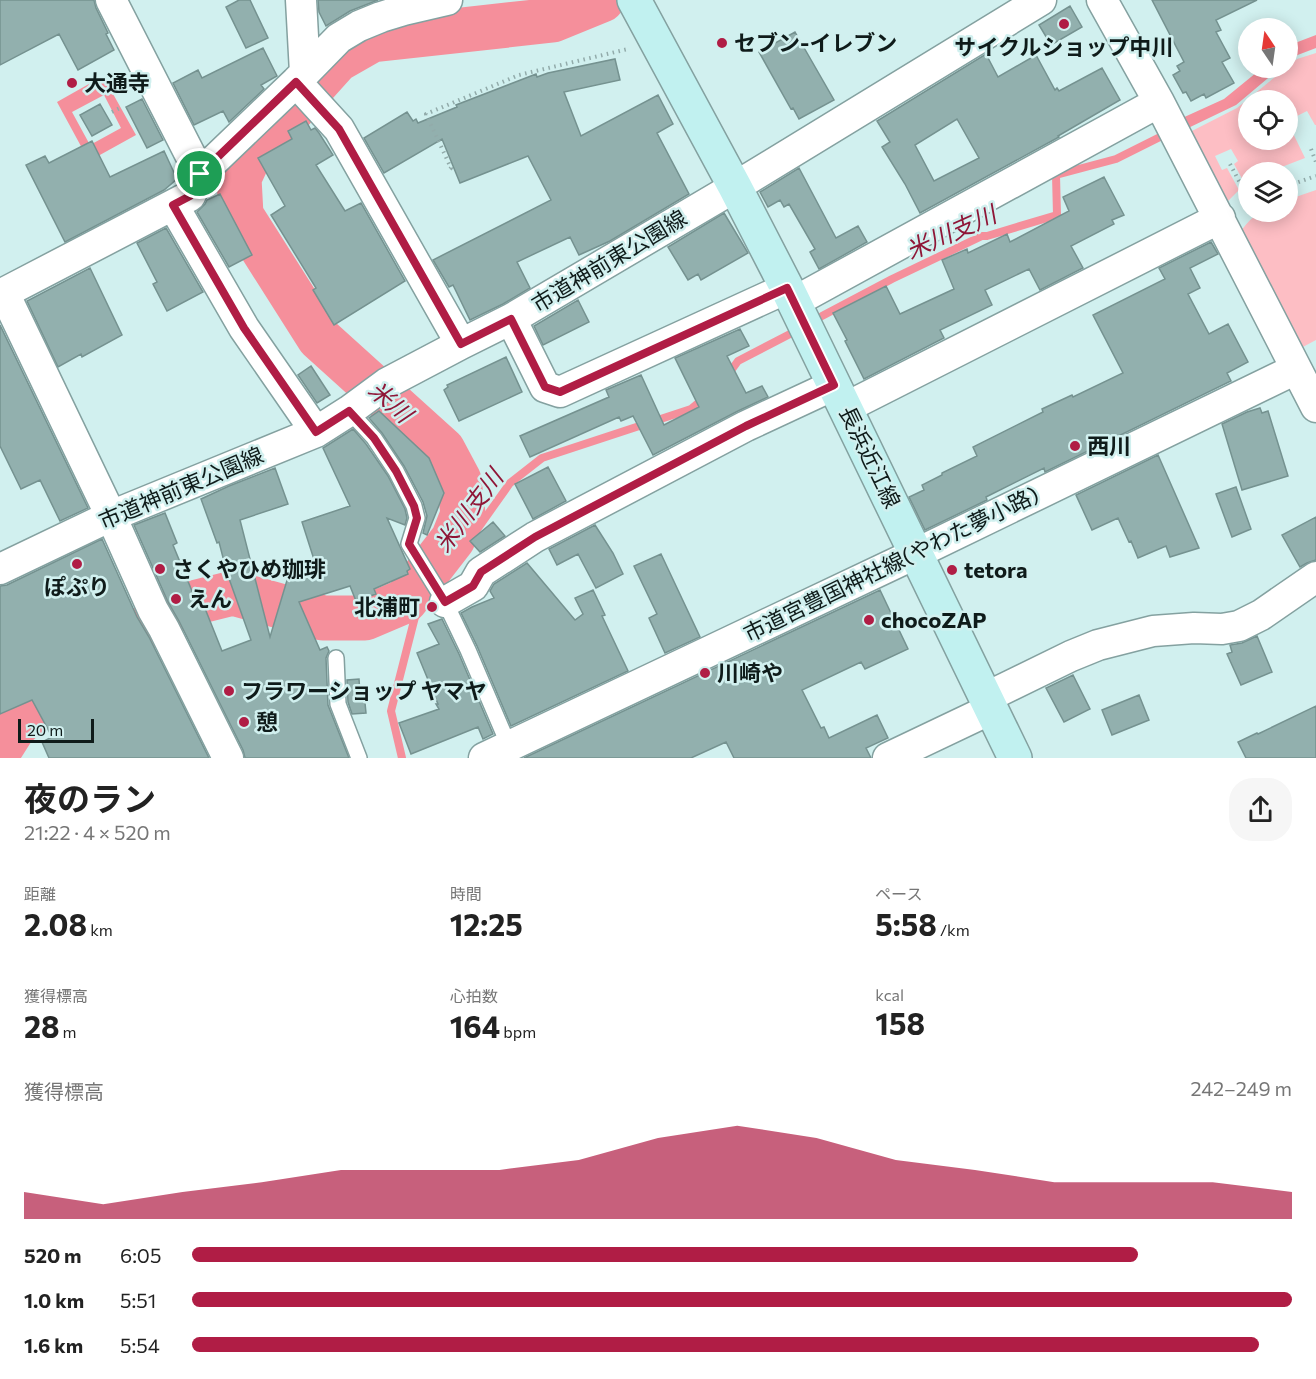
<!DOCTYPE html>
<html lang="ja">
<head>
<meta charset="utf-8">
<style>
  :root { --surface:#fff; --page:#f6f6f6; --text:#222; --muted:#767676; --accent:#b01d45 }
  body { margin:0; font-family:Commissioner,"Noto Sans JP",sans-serif; background:var(--page); color:var(--text); height:100vh; display:flex; flex-direction:column; font-size:22px; white-space:nowrap }
  * { box-sizing:border-box; margin:0 }
  p { font-size:20px; color:var(--muted) }
  .icon { flex:none; width:33px; height:33px; fill:none; stroke:currentColor; stroke-width:2; stroke-linecap:round; stroke-linejoin:round }
  .map { position:relative; height:758px; overflow:hidden }
  .sheet { display:flex; flex-direction:column; background:var(--surface); flex:1 }
  .sheet>* { flex:none }
  .needle { width:39px; rotate:347deg }
  .controls { position:absolute; left:1238px; top:18px; display:grid; gap:12px }
  .controls a { display:grid; place-items:center; width:60px; height:60px; border-radius:50%; background:var(--surface); box-shadow:0 3px 15px #0003; font-size:30px }
  .scale { position:absolute; left:18px; bottom:15px; width:76px; box-sizing:border-box; padding-left:6px; border:3px solid #0f1b1a; border-top:0; font-size:16px; line-height:21px; white-space:nowrap; color:#0f1b1a; -webkit-text-stroke:4px #d1f0ef; paint-order:stroke }
  .pin { position:absolute; display:grid; place-items:center; width:51px; height:51px; color:#fff; margin:-26px; border:3px solid #fff; border-radius:50%; box-shadow:0 2px 6px #0007 }
  .round { display:grid; place-items:center; flex:none; width:63px; height:63px; border-radius:24px; background:var(--page) }
  .overview { display:flex; align-items:center; justify-content:space-between; height:102px; padding:0 24px }
  h1 { font-size:33px; font-weight:700; line-height:45px }
  .metrics { display:grid; grid-template-columns:repeat(3,1fr); gap:9px; height:102px; padding:6px 24px }
  .metrics div { display:grid; align-content:center }
  .metrics b { font-size:30px; font-weight:700 }
  .metrics small { font-size:16px; font-weight:400 }
  .metrics p { font-size:16px }
  .chart { height:168px; padding:12px 24px }
  .chart p { display:flex; justify-content:space-between }
  .chart svg { width:100%; height:108px; margin-top:6px; fill:var(--accent); opacity:.7 }
  ul { padding:0 24px; list-style:none; font-size:20px }
  li { display:grid; grid-template-columns:96px 72px 1fr; align-items:center; height:45px }
  li i { height:15px; border-radius:8px; background:var(--accent) }
  .map>svg:first-child { display:block }
  .green { fill:#fdbec4; fill-rule:evenodd }
  .water { fill:#f58f9b; fill-rule:evenodd }
  .lines { fill:none; stroke-linecap:round; stroke-linejoin:round }
  .stream { stroke:#f58f9b; stroke-width:8 }
  .river { stroke:#f58f9b; stroke-width:45 }
  .building { fill:#92b0ae; stroke:#759290; stroke-width:1.5; fill-rule:evenodd }
  .lane-casing { stroke:#84a1a0; stroke-width:18 }
  .street-casing { stroke:#84a1a0; stroke-width:33 }
  .secondary-casing { stroke:#84a1a0; stroke-width:36 }
  .path { stroke:#92abaa; stroke-width:4; stroke-dasharray:1.5 4.5; stroke-linecap:butt }
  .lane { stroke:#fff; stroke-width:15 }
  .street { stroke:#fff; stroke-width:30 }
  .secondary { stroke:#c1f1f0; stroke-width:33 }
  .route-casing { stroke:#fff; stroke-width:12 }
  .route { stroke:#b01d45; stroke-width:8 }
  .poi-dot { fill:#b01d45; stroke:#d1f0ef; stroke-width:2 }
  .labels { text-anchor:middle; stroke-width:5; stroke-linejoin:round; paint-order:stroke }
  .poi-label { font-size:22px; font-weight:bold; fill:#0f1b1a; stroke:#d1f0ef; text-anchor:start }
  .street-label { font-size:22px; fill:#0f1b1a; stroke:#d1f0ef }
  .water-label { font-size:24px; font-style:italic; fill:#8f1637; stroke:#d1f0ef }
</style>
</head>
<body>
<div class="map">
<svg width="1316" height="758" viewBox="0 0 1316 758">
  <rect width="100%" height="100%" fill="#d1f0ef"/>
  <!-- green -->
  <path class="green" d="M1316,53V125H1315L1307,111L1287,121L1305,158L1269,172H1248V185L1246,186L1234,164L1238,161L1231,149L1215,156L1222,170L1227,168L1239,190L1224,205L1188,133L1237,108L1297,59ZM1248,100H1287V140H1248Z
    M1316,190V340L1299,349L1239,233C1258,210 1257,212 1287,212V200Z"/>
  <!-- water -->
  <path class="water" d="M1316,35V48L1295,56L1287,62V47L1295,43Z
    M1262,68H1280L1236,105L1184,130L1180,119L1224,99Z
    M103,76L136,135L89,161L57,102ZM104,95L121,128L90,145L72,112Z"/>
  <g class="lines">
    <!-- stream -->
    <path class="stream" d="M822,316L892,279L982,236H987L1057,215L1056,175L1116,159L1164,135
      M727,376L738,361L790,334
      M402,758L391,711L415,617L510,483L542,458L691,409L703,399"/>
    <!-- river -->
    <path class="river" d="M0,749L14,727L91,661L181,606L233,593L323,618H365L405,601L453,539L463,514L459,480L443,450L319,338L241,215L239,178L256,141L292,110L337,60L372,40L553,20L602,0"/>
  </g>
  <!-- building -->
  <path class="building" d="M0,0H94L96,8L108,33L106,34L114,50L78,70L59,34L0,65Z
    M239,0H250L268,38L246,48L226,7Z
    M318,0H378L350,11L326,26L319,12Z
    M1152,0H1257L1216,20L1221,30L1216,32L1230,58L1222,62L1234,83L1206,98L1204,94L1191,101L1186,92L1183,93L1173,75L1180,71L1177,66L1184,62Z
    M1070,6L1082,27L1051,45L1039,25Z
    M795,32L834,100L799,119L793,108L791,109L759,52Z
    M263,48L277,76L261,85L264,89L229,122L223,111L194,125L173,83L198,70L202,78Z
    M986,54L998,77L1036,55L1055,90L1057,88L1059,91L1102,68L1120,100L1058,136L1059,137L920,213L905,184L882,147L890,142L877,121ZM957,119L979,158L934,181L915,145Z
    M615,59L620,80L564,92L581,136L658,95L673,124L657,133L689,194L610,241L579,255L570,237L517,262L530,288L503,304L470,320L453,285L449,287L433,260L551,200L528,156L460,183L442,139L384,173L364,138L407,112L413,121L416,119L418,123L457,107L456,105L536,74L537,77L548,73Z
    M142,99L163,140L147,148L126,107Z
    M100,104L112,125L92,136L80,115Z
    M306,121L311,130L315,128L319,133L333,155L316,165L345,211L361,203L405,281L334,325L313,290L316,288L271,215L285,206L258,158L292,139L288,131Z
    M92,141L110,177L164,151L177,179L164,190L65,242L26,165L45,156L49,163Z
    M799,168L836,238L858,226L867,242L819,269L810,252L815,249L789,204L784,207L780,200L768,207L760,192Z
    M1104,177L1124,215L1112,220L1114,224L1071,246L1083,268L1040,290L1029,269L985,290L992,305L940,330L944,338L864,379L845,341L847,340L833,313L886,286L900,314L954,289L942,260L967,249L968,253L1007,234L1010,242L1069,211L1063,197Z
    M220,194L252,255L229,267L197,212L205,204L207,200Z
    M724,213L748,253L701,280L698,274L688,280L668,247Z
    M166,228L203,292L167,311L153,284L157,282L137,243Z
    M1211,242L1218,254L1190,268L1200,288L1188,294L1209,334L1228,324L1248,362L1227,373L1231,381L1045,472L1044,468L986,497L987,500L925,530L909,497L924,490L922,485L942,475V473L977,456L973,447L1043,412L1042,409L1072,395L1073,397L1123,373L1093,315L1165,279L1159,268Z
    M90,268L122,335L82,357L81,354L58,367L27,301Z
    M578,300L589,322L543,345L534,326Z
    M0,325L88,508L60,521L40,480L21,489L0,446Z
    M740,329L749,346L727,356L746,393L762,386L768,397L738,411L653,455L633,416L621,421L619,417L530,457L520,436L609,397L606,390L641,375L664,425L699,407L675,358Z
    M506,357L522,392L459,421L444,390L448,387L447,385Z
    M311,366L330,395L317,403L298,375Z
    M1260,408L1262,413L1268,411L1288,476L1242,490L1222,424L1247,412Z
    M379,411L429,458L444,493L427,535L423,533L427,516L423,502L404,466L382,433L369,418Z
    M353,429L366,444L388,476L405,509L407,518L405,525L387,518L410,569L407,571L408,574L374,589L376,594L356,601L350,586L299,602L320,650L327,647L329,651L326,658L328,705L349,758H245L243,750L179,621L168,602L134,525L165,513L177,543L173,545L199,608L204,606L222,651L251,640L227,573L219,542L217,543L201,499L229,486L275,468L288,504L240,520L270,637L288,577L290,581L318,572L302,522L350,506L323,448Z
    M1158,455L1199,548L1170,557L1166,546L1138,558L1131,541L1129,542L1118,518L1092,530L1076,495Z
    M548,467L566,501L533,519L515,484Z
    M1236,487L1251,529L1232,537L1216,494Z
    M1316,517V560L1307,563L1300,567L1282,535Z
    M493,522L505,536L480,552L470,541Z
    M595,525L613,553L623,574L596,588L578,554L557,565L549,549Z
    M102,539L137,617L149,637L209,758H49L42,742L52,737L32,700L0,714V586L7,585Z
    M661,554L700,637L665,653L649,618L657,614L634,566Z
    M527,563L575,620L583,614L575,598L593,590L605,615L602,616L628,671L511,726L477,646L461,613L472,607L494,598L490,591L494,584Z
    M880,590L908,649L865,669L861,662L802,690L821,728L824,727L829,738L877,715L888,738L866,748L871,758H734L726,742L691,758H524Z
    M442,619L459,654L493,734L483,739L478,727L411,754L399,723L439,709L436,704H438L417,653L439,644L428,624Z
    M1257,636L1272,672L1241,685L1227,654L1232,652L1230,645L1242,643Z
    M1073,675L1090,709L1064,722L1046,688Z
    M359,679L360,693H364L366,713L352,714L348,702L347,680Z
    M1139,695L1149,720L1112,735L1102,710Z
    M1316,706V758H1246L1238,742L1257,733L1258,734Z"/>
  <g class="lines">
    <defs>
      <path id="lane" d="M349,411L374,438L396,471L414,506L417,518L409,544L445,602L468,650L509,746L510,751
        M336,658L338,704L359,758"/>
      <path id="street" d="M111,0L200,174
        M301,0L305,73
        M1102,0L1159,102L1316,407
        M296,82L339,129L461,344
        M173,205L244,328L316,432
        M4,293L111,516L153,610L164,629L228,758
        M0,295L190,196L200,174L296,82L339,38L359,26L381,17L404,10L447,0
        M794,302L1159,102
        M511,319L545,387L560,392L787,288
        M845,408L1220,218
        M0,569L111,516L316,432L349,411L387,383L461,344L511,319L735,187L1041,0
        M445,602L473,586L481,572L535,537L746,426L834,385
        M985,698L1071,656L1098,645L1153,631L1194,628L1222,629L1239,626L1261,615L1316,577
        M484,758L917,553L1296,369
        M888,758L991,709"/>
      <path id="secondary" d="M634,0L735,187L787,288L1015,758"/>
    </defs>
    <!-- lane casing -->
    <use href="#lane" class="lane-casing"/>
    <!-- street casing -->
    <use href="#street" class="street-casing"/>
    <!-- secondary casing -->
    <use href="#secondary" class="secondary-casing"/>
    <!-- path -->
    <path class="path" d="M112,112L122,107
      M1311,149L1316,162
      M1230,164L1248,198
      M450,169L451,168L426,114L519,75L628,49
      M1287,186L1316,176"/>
    <!-- lane -->
    <use href="#lane" class="lane"/>
    <!-- street -->
    <use href="#street" class="street"/>
    <!-- secondary -->
    <use href="#secondary" class="secondary"/>
  </g>
  <g class="lines">
    <defs>
      <path id="route" d="M296,82L339,129L461,344L511,319L545,387L560,392L787,288L834,385L746,426L535,537L481,572L473,586L445,602L409,544L417,518L414,506L396,471L374,438L349,411L316,432L244,328L173,205L190,196L200,174Z"/>
    </defs>
    <!-- route casing -->
    <use href="#route" class="route-casing"/>
    <!-- route -->
    <use href="#route" class="route"/>
  </g>
  <!-- markers -->
  <g class="poi-dot">
    <circle cx="1064" cy="24" r="6"/>
    <circle cx="722" cy="43" r="6"/>
    <circle cx="72" cy="83" r="6"/>
    <circle cx="1075" cy="446" r="6"/>
    <circle cx="77" cy="564" r="6"/>
    <circle cx="160" cy="569" r="6"/>
    <circle cx="952" cy="570" r="6"/>
    <circle cx="176" cy="599" r="6"/>
    <circle cx="432" cy="607" r="6"/>
    <circle cx="869" cy="620" r="6"/>
    <circle cx="705" cy="673" r="6"/>
    <circle cx="229" cy="691" r="6"/>
    <circle cx="244" cy="722" r="6"/>
  </g>
  <g class="labels">
    <!-- poi labels -->
    <g class="poi-label">
      <text x="734" y="51">セブン-イレブン</text>
      <text x="1064" y="55" text-anchor="middle">サイクルショップ中川</text>
      <text x="84" y="91">大通寺</text>
      <text x="1087" y="454">西川</text>
      <text x="172" y="577">さくやひめ珈琲</text>
      <text x="964" y="578">tetora</text>
      <text x="77" y="595" text-anchor="middle">ぽぷり</text>
      <text x="188" y="607">えん</text>
      <text x="420" y="615" text-anchor="end">北浦町</text>
      <text x="881" y="628">chocoZAP</text>
      <text x="717" y="681">川崎や</text>
      <text x="241" y="699">フラワーショップ ヤマヤ</text>
      <text x="256" y="730">憩</text>
    </g>
    <!-- street labels -->
    <g class="street-label">
      <text transform="translate(609 261) rotate(-31)" y="8">市道神前東公園線</text>
      <text transform="translate(870 457) rotate(64)" y="8">長浜近江線</text>
      <text transform="translate(181 488) rotate(-23)" y="8">市道神前東公園線</text>
      <text transform="translate(891 564) rotate(-26)" y="8">市道宮豊国神社線(やわた夢小路)</text>
    </g>
    <!-- water labels -->
    <g class="water-label">
      <text transform="translate(951 233) rotate(-24)" y="8">米川支川</text>
      <text transform="translate(390 402) rotate(42)" y="8">米川</text>
      <text transform="translate(469 511) rotate(-53)" y="8">米川支川</text>
    </g>
  </g>
</svg>
<div class="controls">
<a><svg class="needle" viewBox="-14 -14 28 28"><path d="M0-13l5 13h-10z" fill="#e53935"/><path d="M0 13l5-13h-10z" fill="#767676"/></svg></a>
<a><svg class="icon" aria-label="locate" viewBox="0 0 24 24"><circle cx="12" cy="12" r="6"/><path d="M12 2v4M12 18v4M2 12h4M18 12h4"/></svg></a>
<a><svg class="icon" aria-label="layers" viewBox="0 0 24 24"><path d="M12 4l9 5-9 5-9-5zM3 14l9 5 9-5"/></svg></a>
</div>
<div class="scale">20 m</div>
<div class="pin" style="left:200px;top:174px;background:#1e9e55"><svg class="icon" aria-label="arrive" viewBox="0 0 24 24"><path d="M6 21V4h12l-3 4 3 4H6"/></svg></div>
</div>
<section class="sheet">
<div class="overview"><div><h1>夜のラン</h1><p>21:22 · 4 × 520 m</p></div><a class="round"><svg class="icon" aria-label="share" viewBox="0 0 24 24"><path d="M12 15V3M7 8l5-5 5 5M5 13v7h14v-7"/></svg></a></div>
<div class="metrics">
<div><p>距離</p><b>2.08<small> km</small></b></div>
<div><p>時間</p><b>12:25</b></div>
<div><p>ペース</p><b>5:58<small> /km</small></b></div>
</div>
<div class="metrics">
<div><p>獲得標高</p><b>28<small> m</small></b></div>
<div><p>心拍数</p><b>164<small> bpm</small></b></div>
<div><p>kcal</p><b>158</b></div>
</div>
<div class="chart"><p><span>獲得標高</span>242–249 m</p>
<svg viewBox="0 0 160 44" preserveAspectRatio="none"><path d="M0 44V33L10 38L20 33L30 29L40 24L50 24L60 24L70 20L80 11L90 6L100 11L110 20L120 24L130 29L140 29L150 29L160 33V44z"/></svg>
</div>
<ul>
<li><b>520 m</b>6:05<i style="width:86%"></i></li>
<li><b>1.0 km</b>5:51<i style="width:100%"></i></li>
<li><b>1.6 km</b>5:54<i style="width:97%"></i></li>
</ul>
</section>
</body>
</html>
